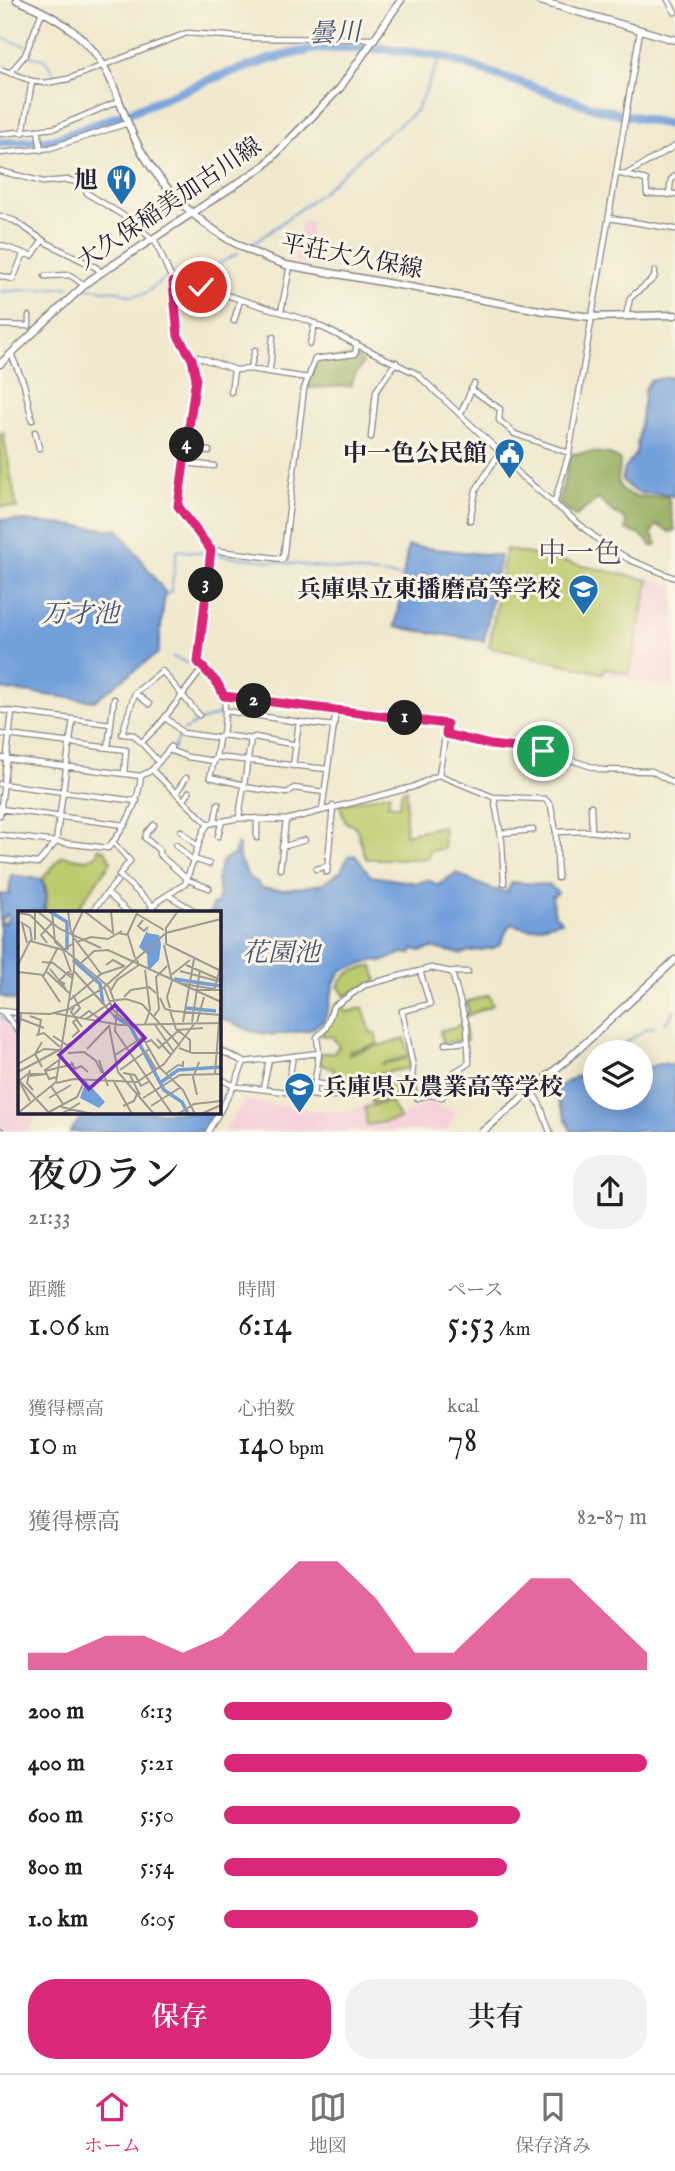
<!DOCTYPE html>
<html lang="ja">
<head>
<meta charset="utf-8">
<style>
  :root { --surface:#fff; --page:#f2f2f2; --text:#202124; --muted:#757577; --line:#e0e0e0; --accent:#db2777 }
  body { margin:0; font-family:"IM FELL English","Noto Serif JP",serif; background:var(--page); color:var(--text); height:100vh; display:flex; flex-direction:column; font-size:26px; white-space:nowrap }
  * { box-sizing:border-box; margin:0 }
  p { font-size:23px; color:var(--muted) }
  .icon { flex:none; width:38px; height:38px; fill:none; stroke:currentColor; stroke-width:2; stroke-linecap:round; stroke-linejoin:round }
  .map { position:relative; height:1132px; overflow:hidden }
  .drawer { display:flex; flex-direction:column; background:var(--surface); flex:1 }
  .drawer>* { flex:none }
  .tools { position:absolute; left:583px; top:1040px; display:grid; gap:14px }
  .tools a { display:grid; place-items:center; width:70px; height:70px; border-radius:50%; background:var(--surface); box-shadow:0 4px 18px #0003; font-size:35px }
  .pin { position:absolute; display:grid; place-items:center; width:60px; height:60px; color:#fff; margin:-30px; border:4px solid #fff; border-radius:50%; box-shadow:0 2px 7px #0007 }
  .km { position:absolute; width:35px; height:35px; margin:-18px; border-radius:50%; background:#222; color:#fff; font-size:19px; line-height:35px; text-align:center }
  .round { display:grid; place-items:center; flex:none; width:74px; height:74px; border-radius:28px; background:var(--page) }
  .head { display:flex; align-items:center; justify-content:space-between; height:119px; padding:0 28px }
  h1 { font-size:38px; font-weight:600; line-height:52px }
  .figures { display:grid; grid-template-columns:repeat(3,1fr); gap:10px; height:119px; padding:7px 28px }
  .figures div { display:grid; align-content:center }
  .figures b { font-size:35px; font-weight:600 }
  .figures small { font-size:19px; font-weight:400 }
  .figures p { font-size:19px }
  .chart { height:196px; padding:14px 28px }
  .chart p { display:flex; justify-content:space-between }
  .chart svg { width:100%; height:126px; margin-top:7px; fill:var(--accent); opacity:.7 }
  .action { display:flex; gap:14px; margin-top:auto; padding:14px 28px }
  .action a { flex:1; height:80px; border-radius:28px; background:var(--accent); color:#fff; font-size:28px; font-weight:600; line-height:80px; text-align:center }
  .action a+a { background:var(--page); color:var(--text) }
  ul { padding:0 28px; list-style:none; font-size:23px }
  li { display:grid; grid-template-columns:112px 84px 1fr; align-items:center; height:52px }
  li i { height:18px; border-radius:9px; background:var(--accent) }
  .tabs { display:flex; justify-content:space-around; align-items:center; height:98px; border-top:2px solid var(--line); background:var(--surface); font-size:19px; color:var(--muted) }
  .tabs a { display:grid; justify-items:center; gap:4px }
  .tabs .selected { color:var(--accent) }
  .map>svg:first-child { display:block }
  .built { fill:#f5cfda }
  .green { fill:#bccb6d; stroke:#6f7654; stroke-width:2 }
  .forest { fill:#95af60; stroke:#5c684e; stroke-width:2 }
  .water { fill:#719fda; stroke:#4a608a; stroke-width:2 }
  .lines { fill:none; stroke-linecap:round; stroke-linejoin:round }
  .stream { stroke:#719fda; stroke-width:2 }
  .river { stroke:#719fda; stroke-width:9 }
  .street-casing { stroke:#898684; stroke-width:7 }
  .secondary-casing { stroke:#898684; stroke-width:9 }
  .street { stroke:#fff; stroke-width:4.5 }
  .secondary { stroke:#fff; stroke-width:6 }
  .route-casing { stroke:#fff; stroke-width:14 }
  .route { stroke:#db2777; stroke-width:9 }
  .labels { text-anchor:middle; stroke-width:6; stroke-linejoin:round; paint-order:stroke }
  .poi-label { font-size:24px; font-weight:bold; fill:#22223b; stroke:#fcf5e5; text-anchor:end }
  .street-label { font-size:24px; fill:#22223b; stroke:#fcf5e5 }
  .water-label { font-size:26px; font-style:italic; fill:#42547b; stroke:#fcf5e5 }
  .quarter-label { font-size:28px; fill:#5a4d6a; stroke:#fcf5e5 }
  .inset-river { fill:none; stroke:#719fda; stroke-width:3.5 }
  .inset-road { fill:none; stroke:#9e9993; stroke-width:2 }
  .view { fill:#7b2cbf; fill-opacity:0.15; stroke:#7b2cbf; stroke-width:3.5 }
  .inset-edge { fill:none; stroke:#22223b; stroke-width:3.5 }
</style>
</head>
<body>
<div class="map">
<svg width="675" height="1132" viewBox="0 0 675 1132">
  <rect width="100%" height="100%" fill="#fcf5e5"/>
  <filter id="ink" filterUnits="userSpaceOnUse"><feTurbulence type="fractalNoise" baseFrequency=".0143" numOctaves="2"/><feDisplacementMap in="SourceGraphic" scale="14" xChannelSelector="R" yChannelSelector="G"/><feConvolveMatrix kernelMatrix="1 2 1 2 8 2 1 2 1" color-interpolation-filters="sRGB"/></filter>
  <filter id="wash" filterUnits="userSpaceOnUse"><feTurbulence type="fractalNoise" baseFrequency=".00686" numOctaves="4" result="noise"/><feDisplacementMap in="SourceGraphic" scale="28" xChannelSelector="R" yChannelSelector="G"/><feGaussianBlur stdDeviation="1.57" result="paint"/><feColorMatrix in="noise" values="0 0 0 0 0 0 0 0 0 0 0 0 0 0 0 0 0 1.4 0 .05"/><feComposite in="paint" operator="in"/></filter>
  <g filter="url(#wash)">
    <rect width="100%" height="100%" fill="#f0e9ce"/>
    <!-- built -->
    <path class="built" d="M302,221L312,223L305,265L294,262Z
      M505,548L675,585V689L487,648Z
      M0,1018L19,1035V1112H40L26,1131H6L0,1125Z
      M245,1099L306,1110L344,1111L364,1106L367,1125L401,1120V1116L428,1102L456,1112L447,1131H224Z"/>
    <!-- green -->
    <path class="green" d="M3,432L17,508L0,506V434Z
      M506,549L649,580L629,674L605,668L603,673L489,647Z
      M407,789L405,834L443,826L444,849L429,851L428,859H366L356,827L345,822L340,805L390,793L388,804L399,806L402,790Z
      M98,849L105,850L111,862L77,909L80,913H44C48,900 49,891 42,879L62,856L86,860L97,854Z
      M373,966L377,981L345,996L338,986C348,969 355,971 373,966Z
      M489,995L493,1005L466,1016V1013L469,1011L466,1002Z
      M342,1001L346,1012L363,1008L371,1033H375L378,1044L350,1051L349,1054L405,1038L409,1056L381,1064L408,1058L411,1068L335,1081L333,1068L321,1065L320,1053H333L339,1047L333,1037L320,1035L335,1007Z
      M465,1024L467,1040L443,1043L440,1031Z
      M410,1077L412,1094L372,1103L370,1092L362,1094L360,1087Z
      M390,1102L400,1119L367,1125L365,1107Z"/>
    <!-- forest -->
    <path class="forest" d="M356,356L363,363L353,379L351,386L308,388L306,385L316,364L322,360Z
      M594,452L609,454L620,460C620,466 619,472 618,478C618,502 653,497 668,496L675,531L670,532L657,525L651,533L657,544L653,547L641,535L626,530V520L613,512L598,499L575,517L558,503L571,454Z"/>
    <!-- water -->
    <path class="water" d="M669,377L675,378V497C655,487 638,504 622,479L624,470L636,453L645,389L650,381Z
      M0,519L119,530L165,592L158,653L94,701L0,689Z
      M408,546L500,556L484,641L395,627Z
      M237,844L239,845V859L250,879L256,881L262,888L284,890L322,884L341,871L348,856L355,855L371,876L417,883L428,880L438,885L456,873C473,881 488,890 507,892L512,882L550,885L558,893L552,897L555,915L562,921L529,929L511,924C504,932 505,938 500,944C494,952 472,948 461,954L433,948L421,951L413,949L411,954L403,953L382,962L377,960L342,970L334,983L329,1006L323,1021L310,1030L273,1035L251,1031L219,1017V913H210L213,904L216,905L219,895L217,879L222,861L234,855Z
      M11,875L41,879C47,891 46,900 43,913H19V1002L0,996V921L4,924L9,917L7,914L0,921V894L9,895Z
      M663,1063L675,1065V1131H571L555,1094L558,1087L577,1076L595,1080V1097H640L641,1069Z
      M85,1112H213L215,1116L205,1131L70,1132Z"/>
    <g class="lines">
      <!-- stream -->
      <path class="stream" d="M0,37L26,46
        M31,47L28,56L44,59L58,78L75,73
        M249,247L319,195L379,140L409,117L417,109L441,56
        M176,279L190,280L238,253
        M87,288L118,291L132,296L144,294L162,280L168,279
        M0,292L70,287
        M165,596L171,591L177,550L404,577
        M172,657L200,667
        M184,730L200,721L223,713
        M173,749L180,735
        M162,761L168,754
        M0,1016L15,1029
        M665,1024L675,1010
        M612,1052L646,1029L654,1027
        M587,1068L595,1062"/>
      <!-- river -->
      <path class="river" d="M0,143L53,140L135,110L214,78L274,58L318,48L384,49L441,56L595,108L675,126"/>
    </g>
  </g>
  <g filter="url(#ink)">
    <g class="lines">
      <defs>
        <path id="street" d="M668,0L675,12
          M0,69L32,81L45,83L68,79L187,33L253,38L375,39
          M10,73L25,55L42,12
          M38,130L41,150
          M23,133L32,81
          M0,134L55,128L119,101
          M0,153L50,148L128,123
          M0,171L43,182L68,180L81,183L88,194L129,219L152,239
          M617,173L646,180L647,194H675
          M625,175L675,146
          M669,195L671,180L675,176
          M0,216L15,221L47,243L97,268L100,272
          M609,218L675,229
          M154,238L173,282L178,336L192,359L196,378L179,506L211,550L198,662C225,691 228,694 223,735L219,738L216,757
          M0,245L32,256L43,240
          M0,276L13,279L24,253
          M45,276L70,275L84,285
          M173,282L201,287L309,321L417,374L500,452L521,476L601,542L630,560L675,578
          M281,312L290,266
          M626,316L630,298L654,278L655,271
          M234,321L240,300
          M0,325L29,326V316
          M310,344L315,323
          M11,354L24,384L32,420
          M189,354L236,370L250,369L308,378
          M250,369L255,350
          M269,372C272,360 271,349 273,337
          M471,389L500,409L499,420L515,434L569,453
          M231,392L234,370
          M460,415L474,384
          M35,432L39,448
          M371,437L376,391L396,362
          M186,449L209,451
          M184,463L214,466
          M554,504L569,453L640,31
          M470,520L476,490L500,452
          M211,550L283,559L304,389L315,359L355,354L357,344
          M135,693L149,704
          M224,697L447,724L439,775
          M0,710L111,724
          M226,711L299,722L293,766
          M165,717L183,733L219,738
          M299,722L334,726
          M0,734L126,750L124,773
          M446,734L491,745L543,751L602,770L652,771L675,784
          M223,735L251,739L255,737L296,745
          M142,742L159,725L203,668
          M108,747L114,699
          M169,750L188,757L214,761L216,757L327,769
          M0,758L141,776
          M158,761L134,735L122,734L135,693L162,671L199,715
          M214,761L210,777L244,785
          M152,770L208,824
          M439,775L493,797L545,799L551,806L556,832L589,831L627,836
          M0,784L137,801
          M243,787L287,793L294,788L324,792
          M176,793L186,778
          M494,797L502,842L504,883
          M184,800L189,792
          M591,806L592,831
          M0,809L125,825
          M322,810L336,710
          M0,815L12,712
          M239,817L251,739
          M214,823L218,804
          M154,825L147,832L145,838L159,850V854L188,880L209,888
          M181,831L198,847
          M556,832L558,878
          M501,833L533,830
          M0,835L56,842L73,719
          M218,836L222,821
          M257,838V818
          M113,842L130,861L119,875L153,906
          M176,845L194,862
          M282,847L305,840
          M0,859L38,863L56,842L108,848C126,826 138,805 141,776L152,770L171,747
          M194,859L209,864
          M280,869L286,820
          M316,869L328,866
          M327,872L333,806
          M117,881L107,893L129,913
          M168,895L198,913
          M93,910L107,893
          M147,913L158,901L185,884L203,832L208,824L239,818L286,820L413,787L439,775
          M420,971L430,1004L402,1011L413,1067L411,1086L417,1098L429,1095L442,1097
          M0,1011L19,1013
          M3,1012L19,1031
          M445,1044L467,1042
          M219,1050L244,1062L319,1053
          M219,1078L234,1086L313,1095L319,1053L317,1037L326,1028L333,1007L365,985L431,968L452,972H468
          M263,1089L269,1059
          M531,1090L540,1105L550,1132
          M287,1092L293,1056
          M313,1095L322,1097L359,1093L357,1081L326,1085L315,1083
          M429,1095L430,1088L469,1063L467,1026L452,973
          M208,1132L234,1086L244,1062"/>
        <path id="secondary" d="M17,0C61,18 95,40 113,85C122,107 129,129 140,149C173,207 224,245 286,265L545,311L591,317L675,315
          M537,0L675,40
          M0,364L90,280L264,166L340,88L401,0
          M0,1131V1132
          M482,1132L569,1058L675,960"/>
      </defs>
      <!-- street casing -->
      <use href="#street" class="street-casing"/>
      <!-- secondary casing -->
      <use href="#secondary" class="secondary-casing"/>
      <!-- street -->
      <use href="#street" class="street"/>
      <!-- secondary -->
      <use href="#secondary" class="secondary"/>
    </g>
  </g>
  <g class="lines" filter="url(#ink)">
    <defs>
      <path id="route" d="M201,287L173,282L178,336L192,359L196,378L178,506L211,550L198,662L218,684L224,696L447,724L446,734L491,745L543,751"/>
    </defs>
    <!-- route casing -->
    <use href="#route" class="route-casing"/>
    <!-- route -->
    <use href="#route" class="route"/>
  </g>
  <!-- icons -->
  <defs>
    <symbol id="restaurant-pin" viewBox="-11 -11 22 30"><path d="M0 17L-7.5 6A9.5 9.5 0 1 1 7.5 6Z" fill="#1f6fb2" stroke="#fcf5e5"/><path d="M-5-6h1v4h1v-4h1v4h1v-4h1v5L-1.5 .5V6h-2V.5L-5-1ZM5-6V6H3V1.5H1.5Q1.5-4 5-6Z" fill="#fff"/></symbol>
    <symbol id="civic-pin" viewBox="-11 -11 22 30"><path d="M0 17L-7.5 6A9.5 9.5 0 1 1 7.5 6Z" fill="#1f6fb2" stroke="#fcf5e5"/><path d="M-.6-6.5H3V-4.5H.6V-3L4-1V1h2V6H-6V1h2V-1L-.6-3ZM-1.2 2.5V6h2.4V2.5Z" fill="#fff"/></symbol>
    <symbol id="school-pin" viewBox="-11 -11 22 30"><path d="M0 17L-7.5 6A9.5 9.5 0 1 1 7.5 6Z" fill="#1f6fb2" stroke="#fcf5e5"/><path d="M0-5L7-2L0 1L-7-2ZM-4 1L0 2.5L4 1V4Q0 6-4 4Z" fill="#fff"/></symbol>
  </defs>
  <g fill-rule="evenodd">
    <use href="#restaurant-pin" x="104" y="162" width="35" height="47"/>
    <use href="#civic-pin" x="492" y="436" width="35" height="47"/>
    <use href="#school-pin" x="566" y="572" width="35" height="47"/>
    <use href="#school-pin" x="282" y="1070" width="35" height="47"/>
  </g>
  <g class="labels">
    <!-- poi labels -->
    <g class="poi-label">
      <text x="98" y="188">旭</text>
      <text x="487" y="461">中一色公民館</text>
      <text x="561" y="597">兵庫県立東播磨高等学校</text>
      <text x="323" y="1095" text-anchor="start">兵庫県立農業高等学校</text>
    </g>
    <!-- street labels -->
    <g class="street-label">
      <text transform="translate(169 203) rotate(-34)" y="8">大久保稲美加古川線</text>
      <text transform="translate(352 256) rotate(11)" y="8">平荘大久保線</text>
    </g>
    <!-- water labels -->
    <g class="water-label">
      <text transform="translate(335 32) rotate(-2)" y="9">曇川</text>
      <text x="80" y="622">万才池</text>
      <text x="281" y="961">花園池</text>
    </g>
    <!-- quarter labels -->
    <g class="quarter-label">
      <text x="580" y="562">中一色</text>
    </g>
  </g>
  <!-- overview -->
  <g transform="translate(18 911)">
    <rect width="203" height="203" fill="#f0e9ce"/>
    <path d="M130,17L129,22L141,24L143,33L141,49L130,60L129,43L121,36ZM68,170L87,191L81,197L62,187Z" fill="#719fda"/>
    <path class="inset-river" d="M31,0L49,11V39M55,49L82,73L85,93M156,68L203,75M168,97L198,100M96,105L112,115L146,179L164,191L170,203M142,172L160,159L203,156"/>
    <path class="inset-road" d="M19,0L42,18L83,37M34,0L37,31L91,76L99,98L97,120L154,203M50,0L53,22M66,0L96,23M93,0L95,21M160,0L148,17V33L203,60M0,2L12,4L45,37M119,3L146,19M125,9L120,15L126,20L130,16M100,22L110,24L117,47M109,24L120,0M56,27L83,63M17,29V0M59,31L73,26L90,28L104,20M9,32L4,12L12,17L14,30M29,32L23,24L34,12M146,34L154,70L149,86L152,97M45,39L53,61M24,51L35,52L54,67M62,53L76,40L90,39L203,91M0,54L12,30L45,39L56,32M88,54L95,49L106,55M168,54L203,69M32,58L48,78M127,59L132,99L127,113M56,60L97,106M162,60L203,71M0,61L26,64L40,36M29,61L51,82M24,64L42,91M153,64L172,49M160,72L196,78M47,73L41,70L50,61L54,64M86,76L95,99L111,113M179,79H203M196,80L203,53M92,81L99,69L121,54L119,49M106,86L113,79L131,76L138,82M142,87L147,98L155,100L202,104M52,89L83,63L107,55M91,90L108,88L124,93L162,135M56,96L53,101L64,116M152,100L158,118L172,129V142M0,102L32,103L51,98L85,77L148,22L203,8M35,102L102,114L203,112M12,105L23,109L20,125M136,105L141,98L138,66L149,55M54,106L62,97L55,84M62,107L71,100L83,109M3,108L26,117M68,108L92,92M165,111L176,48M174,111L182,59M179,111L186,86M117,113L142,157L165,179L177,203M137,114L156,141M91,115L100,161L136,203M159,119L185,117M18,124L26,122L42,136M35,125L49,134L63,126M54,126L61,120L55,111L58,109M0,127L3,103M139,128L153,144M24,131L17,143L24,156M127,132L133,129L141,137L160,120M161,137L174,142H203M69,138L92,114M127,140L138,158M50,142L66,141L78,150L84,162M97,144L124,127M81,149L90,175M53,151L57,158L63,155L70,161M0,153L26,138L40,139M12,159L9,172L15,179M102,159L131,138M27,160L56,153M0,161L43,138M105,162L117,164L123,175L132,170M149,162L160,154L165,155V150M197,163L203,85M112,164L122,184M39,166L31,168L27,159L41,149M0,168L32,203M2,169L10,163H28L12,165M1,170L12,190M96,171L114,203M38,172L56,168L119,171L146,153L177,112M33,175L45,193M179,184L175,166L181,151M31,187L53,174M125,187L162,164L203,163M105,195L116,190L120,181M133,195L163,176M43,196L74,203M31,201L59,186L67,169M0,202L38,171L56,58L55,21L65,0M43,203L62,192M160,203L176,193L203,190M183,203L203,194"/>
    <path class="view" d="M97,94L127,127L71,178L41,144Z"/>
    <rect width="203" height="203" class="inset-edge"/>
  </g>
</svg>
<div class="tools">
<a><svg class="icon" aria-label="layers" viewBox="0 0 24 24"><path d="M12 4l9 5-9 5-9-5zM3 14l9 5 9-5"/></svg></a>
</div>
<div class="pin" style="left:543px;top:751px;background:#1e9e55"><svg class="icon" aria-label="arrive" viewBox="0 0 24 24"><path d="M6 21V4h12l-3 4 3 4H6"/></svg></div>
<div class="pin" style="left:201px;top:287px;background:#d93025"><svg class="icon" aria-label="check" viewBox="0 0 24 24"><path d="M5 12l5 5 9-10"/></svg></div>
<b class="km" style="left:405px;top:718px">1</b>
<b class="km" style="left:254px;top:701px">2</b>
<b class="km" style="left:206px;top:585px">3</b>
<b class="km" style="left:187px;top:445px">4</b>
</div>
<section class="drawer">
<div class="head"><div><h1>夜のラン</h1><p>21:33</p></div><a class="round"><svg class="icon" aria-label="share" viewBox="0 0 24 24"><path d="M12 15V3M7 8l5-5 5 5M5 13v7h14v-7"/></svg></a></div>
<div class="figures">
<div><p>距離</p><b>1.06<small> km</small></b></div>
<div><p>時間</p><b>6:14</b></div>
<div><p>ペース</p><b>5:53<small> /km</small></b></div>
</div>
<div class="figures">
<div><p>獲得標高</p><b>10<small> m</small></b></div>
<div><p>心拍数</p><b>140<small> bpm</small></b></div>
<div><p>kcal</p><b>78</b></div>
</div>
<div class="chart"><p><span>獲得標高</span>82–87 m</p>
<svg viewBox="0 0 160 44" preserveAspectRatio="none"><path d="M0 44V38L10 38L20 32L30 32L40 38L50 32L60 19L70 6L80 6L90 19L100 38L110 38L120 25L130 12L140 12L150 25L160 38V44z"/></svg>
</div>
<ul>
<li><b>200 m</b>6:13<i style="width:54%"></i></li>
<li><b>400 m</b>5:21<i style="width:100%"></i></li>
<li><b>600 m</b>5:50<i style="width:70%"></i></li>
<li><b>800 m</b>5:54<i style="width:67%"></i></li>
<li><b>1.0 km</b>6:05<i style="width:60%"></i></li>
</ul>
<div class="action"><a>保存</a><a>共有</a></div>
</section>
<nav class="tabs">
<a class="selected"><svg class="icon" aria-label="home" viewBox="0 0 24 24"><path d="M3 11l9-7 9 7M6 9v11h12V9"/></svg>ホーム</a>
<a><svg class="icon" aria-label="map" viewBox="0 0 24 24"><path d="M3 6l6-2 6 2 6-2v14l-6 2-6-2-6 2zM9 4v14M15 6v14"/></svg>地図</a>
<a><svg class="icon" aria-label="saved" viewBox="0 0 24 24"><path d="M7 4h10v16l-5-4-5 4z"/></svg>保存済み</a>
</nav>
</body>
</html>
